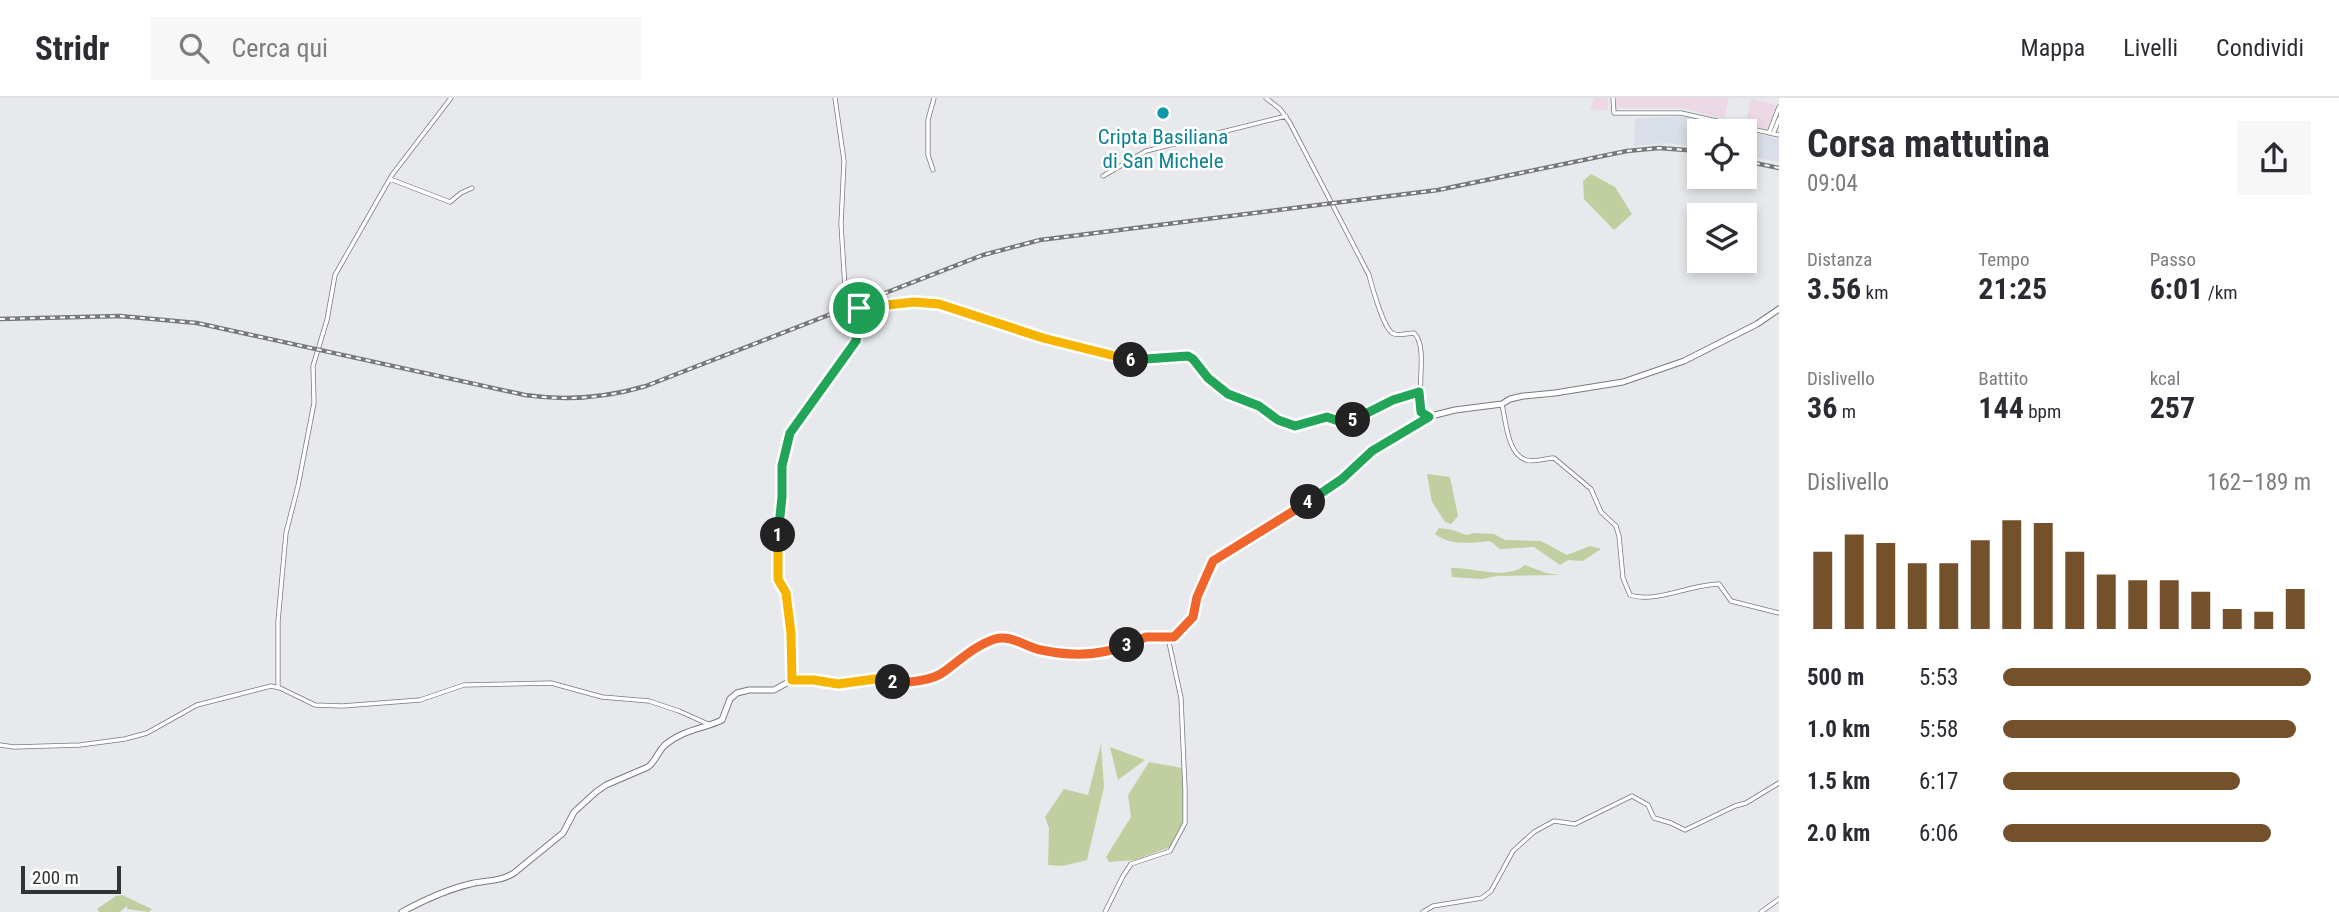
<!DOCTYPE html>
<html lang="it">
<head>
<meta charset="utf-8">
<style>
  :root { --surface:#fff; --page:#f7f7f7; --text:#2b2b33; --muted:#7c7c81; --line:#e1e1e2; --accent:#74512a }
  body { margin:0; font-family:"Roboto Condensed",sans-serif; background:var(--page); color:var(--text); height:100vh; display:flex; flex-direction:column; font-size:26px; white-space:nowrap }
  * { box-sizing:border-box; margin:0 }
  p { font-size:23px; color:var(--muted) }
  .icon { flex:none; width:38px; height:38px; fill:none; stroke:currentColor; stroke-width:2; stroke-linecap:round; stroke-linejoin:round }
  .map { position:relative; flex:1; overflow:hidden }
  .panel { display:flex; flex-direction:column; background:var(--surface); width:560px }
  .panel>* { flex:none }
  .controls { position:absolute; left:1687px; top:21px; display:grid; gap:14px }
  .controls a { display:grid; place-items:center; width:70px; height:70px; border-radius:0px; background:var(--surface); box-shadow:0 4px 10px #0003; font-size:35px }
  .scale { position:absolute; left:21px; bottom:18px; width:100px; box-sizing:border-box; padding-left:7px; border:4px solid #323334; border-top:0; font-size:19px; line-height:24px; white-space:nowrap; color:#323334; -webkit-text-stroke:5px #fff; paint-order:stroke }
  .pin { position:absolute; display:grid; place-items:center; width:60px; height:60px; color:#fff; margin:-30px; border:4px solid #fff; border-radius:50%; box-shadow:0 2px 7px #0007 }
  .km { position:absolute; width:35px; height:35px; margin:-18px; border-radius:50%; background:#222; color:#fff; font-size:19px; line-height:35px; text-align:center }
  .round { display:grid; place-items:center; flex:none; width:74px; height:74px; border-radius:0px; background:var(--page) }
  .head { display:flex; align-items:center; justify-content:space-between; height:119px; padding:0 28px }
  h1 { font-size:38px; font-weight:700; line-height:52px }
  .stats { display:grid; grid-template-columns:repeat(3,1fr); gap:10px; height:119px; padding:7px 28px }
  .stats div { display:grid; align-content:center }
  .stats b { font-size:30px; font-weight:700 }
  .stats small { font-size:19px; font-weight:400 }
  .stats p { font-size:19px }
  .chart { height:196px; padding:14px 28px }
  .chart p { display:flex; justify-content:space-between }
  .chart svg { width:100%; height:126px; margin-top:7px; stroke:var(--accent); stroke-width:6 }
  ul { padding:0 28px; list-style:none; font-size:23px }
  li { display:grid; grid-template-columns:112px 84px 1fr; align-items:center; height:52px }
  li i { height:18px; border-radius:9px; background:var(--accent) }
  header { display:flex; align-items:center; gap:42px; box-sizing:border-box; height:98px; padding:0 35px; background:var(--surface); border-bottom:2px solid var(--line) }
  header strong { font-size:33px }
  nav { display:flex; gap:38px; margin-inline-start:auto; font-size:24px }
  .search { width:490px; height:63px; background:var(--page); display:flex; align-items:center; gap:18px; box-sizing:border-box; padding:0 24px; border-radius:0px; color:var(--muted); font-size:26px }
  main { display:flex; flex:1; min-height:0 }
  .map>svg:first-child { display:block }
  .built { fill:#dadee8 }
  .industrial { fill:#edd8e6 }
  .green { fill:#c1cfa0 }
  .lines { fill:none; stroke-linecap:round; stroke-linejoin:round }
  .street-casing { stroke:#787a7d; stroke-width:5 }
  .secondary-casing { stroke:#787a7d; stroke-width:7 }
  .street { stroke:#fff; stroke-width:3.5 }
  .secondary { stroke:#fff; stroke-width:5 }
  .rail-casing { stroke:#767879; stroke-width:4.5 }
  .rail { stroke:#fff; stroke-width:2; stroke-dasharray:5; stroke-linecap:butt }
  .split-1-casing { stroke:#fff; stroke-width:14 }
  .split-2-casing { stroke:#fff; stroke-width:14 }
  .split-3-casing { stroke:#fff; stroke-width:14 }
  .split-4-casing { stroke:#fff; stroke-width:14 }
  .split-5-casing { stroke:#fff; stroke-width:14 }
  .split-6-casing { stroke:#fff; stroke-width:14 }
  .split-7-casing { stroke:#fff; stroke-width:14 }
  .split-1 { stroke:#22a559; stroke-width:9 }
  .split-2 { stroke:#f5b400; stroke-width:9 }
  .split-3 { stroke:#f0652b; stroke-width:9 }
  .split-4 { stroke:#f0652b; stroke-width:9 }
  .split-5 { stroke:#22a559; stroke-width:9 }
  .split-6 { stroke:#22a559; stroke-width:9 }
  .split-7 { stroke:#f5b400; stroke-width:9 }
  .culture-dot { fill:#0f9aa8; stroke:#fff; stroke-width:2.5 }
  .labels { text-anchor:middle; stroke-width:5; stroke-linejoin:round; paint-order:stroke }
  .culture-label { font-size:21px; fill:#0d838f; stroke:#fff }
</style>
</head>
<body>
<header>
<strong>Stridr</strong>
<div class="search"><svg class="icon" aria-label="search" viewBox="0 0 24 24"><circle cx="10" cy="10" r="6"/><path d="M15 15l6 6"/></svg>Cerca qui</div>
<nav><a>Mappa</a><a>Livelli</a><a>Condividi</a></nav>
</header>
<main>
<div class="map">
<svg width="1779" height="814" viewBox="0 0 1779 814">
  <rect width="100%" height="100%" fill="#e7e9ec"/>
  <!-- built -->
  <path class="built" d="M1684,18L1779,41V64L1745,57V33H1699V49L1666,45L1634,48L1635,21Z"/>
  <!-- industrial -->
  <path class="industrial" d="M1594,0H1608V13L1590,11Z
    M1616,0H1729L1724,20L1681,10H1616Z
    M1751,0L1776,7L1767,31L1746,26Z"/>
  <!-- green -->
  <path class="green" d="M1591,76L1615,89L1632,116L1614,132L1584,101L1583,83Z
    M1427,376L1450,379L1458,418L1451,426L1445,424L1432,404Z
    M1439,430L1453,432L1466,437L1474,435L1494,436L1505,442L1541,443L1567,457L1590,448L1601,451L1583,463L1568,462L1560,467L1534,449L1500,451L1490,443C1472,445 1450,448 1435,436Z
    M1525,467L1546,475L1560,477L1497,478L1482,481L1452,479L1451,470C1474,469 1506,483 1525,467Z
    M1101,646L1104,689L1087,762L1063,768L1048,767L1049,730L1045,719L1064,691L1088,697Z
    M1110,649L1145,662L1118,682Z
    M1149,664L1182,670L1185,723L1170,749L1135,762L1109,764L1106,759L1131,719L1128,697Z
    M122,797L152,811L149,814L127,811V808L120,814H99L97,811L116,798Z"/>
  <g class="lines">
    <defs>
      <path id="street" d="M1266,0L1280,11L1290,25L1369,177C1372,189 1383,228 1392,235C1398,239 1408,235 1414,235C1429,249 1415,294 1423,316L1428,319
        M1613,0L1614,15H1681L1779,37
        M1769,35L1779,9
        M1773,36L1779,21
        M933,72L928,57V22L934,0
        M1103,78L1146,53L1286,18
        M390,81L450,104L461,95L472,90
        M859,210L914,204L939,206L1043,240L1129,262L1188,258L1193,261L1208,280L1228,296L1259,308L1278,322L1295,328L1327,319L1344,325L1364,318L1393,302L1419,294
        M1502,307C1506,322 1507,356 1526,362C1534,365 1546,360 1554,360L1591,391L1601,414L1616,428L1619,438L1623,480L1630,497C1653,506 1692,486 1719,486L1731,503L1779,515
        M792,582L791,535L786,495L778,481V465L782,368L790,335L856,243L860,211L857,210L850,212L846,206L841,126L844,63L835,0
        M278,589V523L286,435L298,388L314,305L313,268L327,222L335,177L392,77L451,0
        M0,647L14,649L80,647L125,641L147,635L197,607L271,588L280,590L315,607L342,608L420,602L464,587L551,585L602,599L649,603L679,613L708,626
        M1105,814L1123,778L1131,766L1170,753L1185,725V691L1181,600L1168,540
        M1423,814L1433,808L1482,800L1491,793L1513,753L1534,734L1554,723L1575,726L1632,698L1648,707L1654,720L1671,725L1685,732L1735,708L1746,705L1779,685
        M1761,814L1779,801"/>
      <path id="secondary" d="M402,814C424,802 445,792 470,786C485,782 500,784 514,775L563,735L574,714L596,694L606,687L648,669C656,663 658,653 665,647C682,632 703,631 722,622L730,601L737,595L749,592H774L792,582H814L838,586L875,581L895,585L921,581L939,577L959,562L996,540L1015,542L1038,551L1069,556L1111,553L1146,539H1174L1193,519L1197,499L1213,463L1330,390L1372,353L1431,318L1455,312L1502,306L1510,301L1523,298L1555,295L1623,284L1684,263L1757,226L1779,211"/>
    </defs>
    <!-- street casing -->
    <use href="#street" class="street-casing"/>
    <!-- secondary casing -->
    <use href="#secondary" class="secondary-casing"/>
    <!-- street -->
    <use href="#street" class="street"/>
    <!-- secondary -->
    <use href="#secondary" class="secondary"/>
    <defs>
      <path id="rail" d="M1745,63L1779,70
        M0,221L120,218L197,225L525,297C566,303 605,300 646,288L983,157L1040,142L1438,92L1627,53L1659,50L1699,53"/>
    </defs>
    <!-- rail casing -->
    <use href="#rail" class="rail-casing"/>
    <!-- rail -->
    <use href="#rail" class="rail"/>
  </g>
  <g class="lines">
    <defs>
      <path id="split-1" d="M778,437L782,399V368L790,335L856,243L859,210"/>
      <path id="split-2" d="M778,437V481L786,495L791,535L792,582H814L838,586L875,581L893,584"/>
      <path id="split-3" d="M893,584C907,585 933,583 945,573C960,562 976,547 995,541C1010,536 1026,549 1041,552C1069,558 1100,558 1127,547"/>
      <path id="split-4" d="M1127,547L1146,539H1174L1193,519L1197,499L1213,463L1308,404"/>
      <path id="split-5" d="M1308,404L1342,381L1372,353L1429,319L1421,314L1419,294L1393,302L1353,322"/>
      <path id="split-6" d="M1131,262L1188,258L1193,261L1208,280L1228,296L1259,308L1278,322L1295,328L1327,319L1344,325L1353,322"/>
      <path id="split-7" d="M859,210L914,204L939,206L1043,240L1131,262"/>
    </defs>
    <!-- split-1 casing -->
    <use href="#split-1" class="split-1-casing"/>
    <!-- split-2 casing -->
    <use href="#split-2" class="split-2-casing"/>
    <!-- split-3 casing -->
    <use href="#split-3" class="split-3-casing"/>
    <!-- split-4 casing -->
    <use href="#split-4" class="split-4-casing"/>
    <!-- split-5 casing -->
    <use href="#split-5" class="split-5-casing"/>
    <!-- split-6 casing -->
    <use href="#split-6" class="split-6-casing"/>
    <!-- split-7 casing -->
    <use href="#split-7" class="split-7-casing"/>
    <!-- split-1 -->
    <use href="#split-1" class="split-1"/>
    <!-- split-2 -->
    <use href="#split-2" class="split-2"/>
    <!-- split-3 -->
    <use href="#split-3" class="split-3"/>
    <!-- split-4 -->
    <use href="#split-4" class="split-4"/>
    <!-- split-5 -->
    <use href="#split-5" class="split-5"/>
    <!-- split-6 -->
    <use href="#split-6" class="split-6"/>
    <!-- split-7 -->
    <use href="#split-7" class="split-7"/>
  </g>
  <!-- markers -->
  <circle class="culture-dot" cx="1163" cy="15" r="7"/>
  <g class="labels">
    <!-- culture labels -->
    <g class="culture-label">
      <text x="1163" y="46">Cripta Basiliana<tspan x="1163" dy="24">di San Michele</tspan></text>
    </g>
  </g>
</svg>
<div class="controls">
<a><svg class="icon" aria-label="locate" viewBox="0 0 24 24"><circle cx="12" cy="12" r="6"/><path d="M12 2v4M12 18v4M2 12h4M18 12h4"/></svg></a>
<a><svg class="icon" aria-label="layers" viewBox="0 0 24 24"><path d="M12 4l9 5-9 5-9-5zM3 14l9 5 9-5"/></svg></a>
</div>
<div class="scale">200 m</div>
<div class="pin" style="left:859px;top:210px;background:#1e9e55"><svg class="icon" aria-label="arrive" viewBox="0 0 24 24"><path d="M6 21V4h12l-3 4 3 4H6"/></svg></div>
<b class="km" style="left:778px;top:437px">1</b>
<b class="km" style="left:893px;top:584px">2</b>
<b class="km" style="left:1127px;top:547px">3</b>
<b class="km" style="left:1308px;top:404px">4</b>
<b class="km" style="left:1353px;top:322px">5</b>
<b class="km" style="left:1131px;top:262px">6</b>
</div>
<section class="panel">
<div class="head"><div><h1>Corsa mattutina</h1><p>09:04</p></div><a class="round"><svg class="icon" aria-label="share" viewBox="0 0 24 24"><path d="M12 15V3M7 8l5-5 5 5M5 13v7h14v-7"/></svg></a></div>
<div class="stats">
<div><p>Distanza</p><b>3.56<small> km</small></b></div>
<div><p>Tempo</p><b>21:25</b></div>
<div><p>Passo</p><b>6:01<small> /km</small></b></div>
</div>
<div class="stats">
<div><p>Dislivello</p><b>36<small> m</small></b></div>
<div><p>Battito</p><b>144<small> bpm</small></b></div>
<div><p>kcal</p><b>257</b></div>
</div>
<div class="chart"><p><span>Dislivello</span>162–189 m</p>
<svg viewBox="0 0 160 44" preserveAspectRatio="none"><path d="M5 44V17M15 44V11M25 44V14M35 44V21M45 44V21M55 44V13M65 44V6M75 44V7M85 44V17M95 44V25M105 44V27M115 44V27M125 44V31M135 44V37M145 44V38M155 44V30"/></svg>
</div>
<ul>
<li><b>500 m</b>5:53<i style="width:100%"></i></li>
<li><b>1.0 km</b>5:58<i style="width:95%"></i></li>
<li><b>1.5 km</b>6:17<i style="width:77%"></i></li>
<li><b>2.0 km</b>6:06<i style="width:87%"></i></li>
</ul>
</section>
</main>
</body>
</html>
